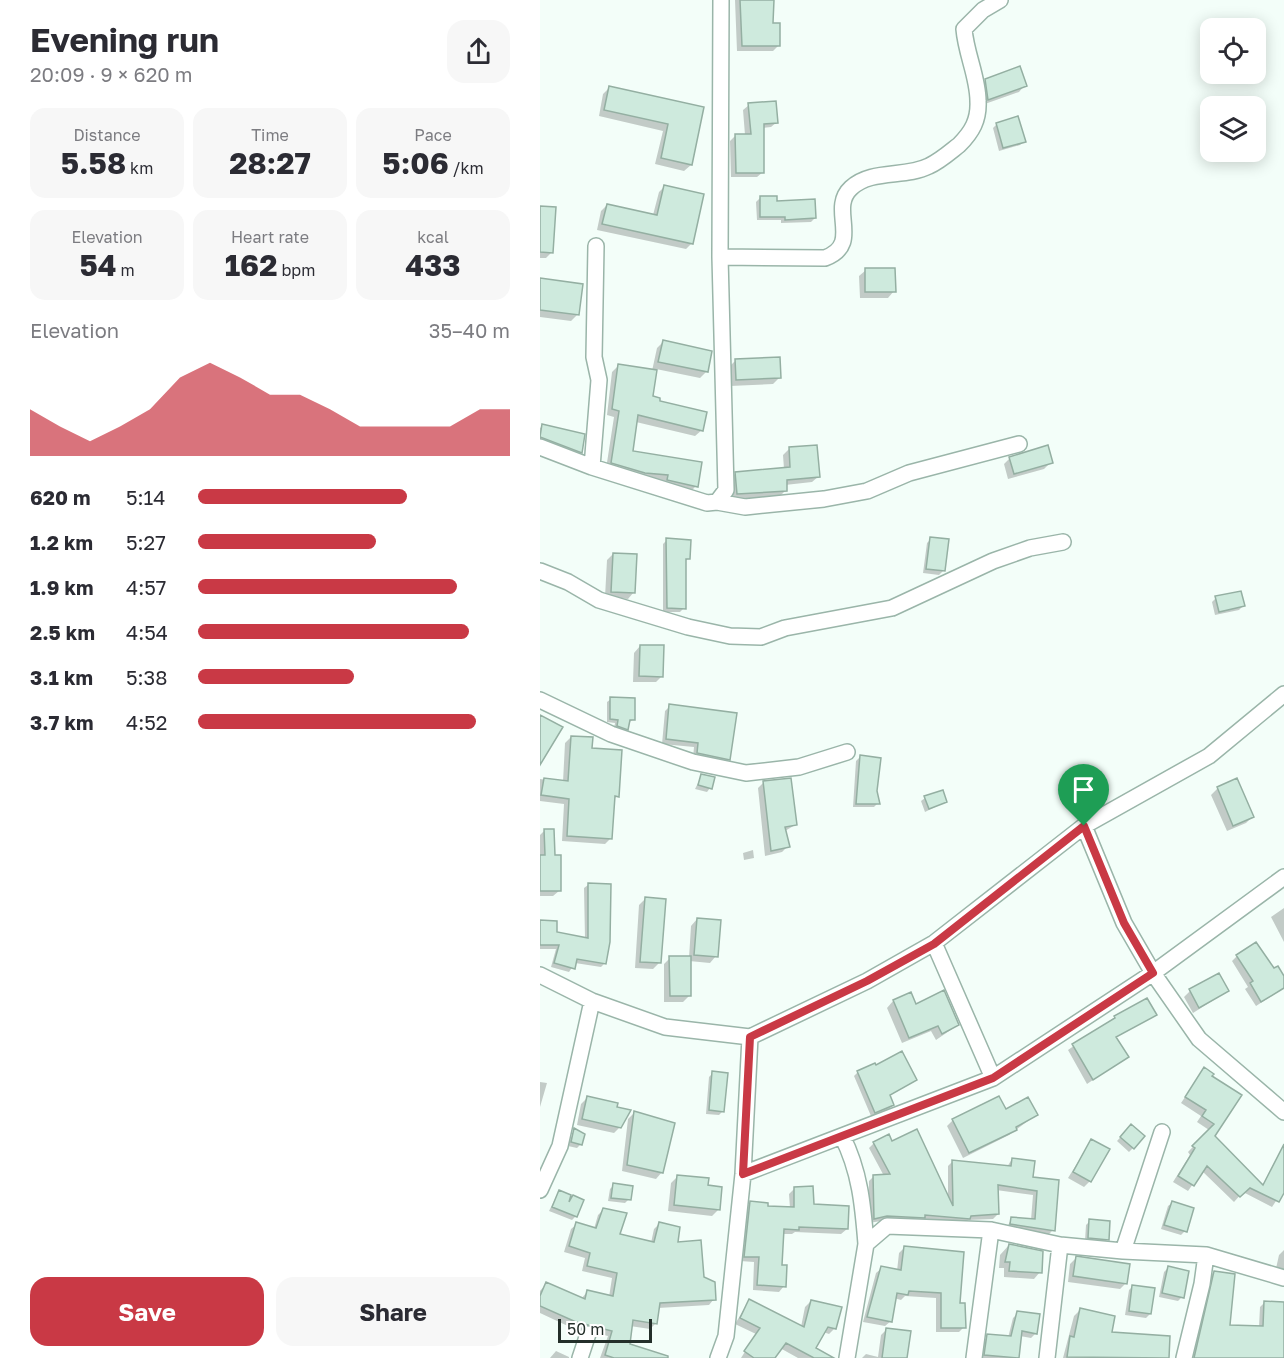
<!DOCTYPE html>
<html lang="en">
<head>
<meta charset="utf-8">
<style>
  :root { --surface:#fff; --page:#f7f7f7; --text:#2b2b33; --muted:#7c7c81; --accent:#c93945 }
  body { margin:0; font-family:"Golos Text",sans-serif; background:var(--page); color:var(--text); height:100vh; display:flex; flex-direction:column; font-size:22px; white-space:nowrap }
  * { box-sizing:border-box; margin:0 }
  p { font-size:20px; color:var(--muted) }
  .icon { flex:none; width:33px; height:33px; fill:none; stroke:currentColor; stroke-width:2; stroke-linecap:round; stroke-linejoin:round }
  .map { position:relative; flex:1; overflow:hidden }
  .details { display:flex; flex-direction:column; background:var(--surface); width:540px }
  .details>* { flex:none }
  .tools { position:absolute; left:660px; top:18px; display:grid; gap:12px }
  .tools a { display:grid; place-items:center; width:66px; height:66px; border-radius:12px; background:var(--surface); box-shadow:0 3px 15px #0003; font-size:30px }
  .scale { position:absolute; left:18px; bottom:15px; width:94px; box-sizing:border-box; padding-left:6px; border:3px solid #242f2a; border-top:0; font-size:16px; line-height:21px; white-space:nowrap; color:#242f2a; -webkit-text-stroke:4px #fff; paint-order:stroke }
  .pin { position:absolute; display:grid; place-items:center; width:51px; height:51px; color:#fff; margin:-62px -26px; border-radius:50% 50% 50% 0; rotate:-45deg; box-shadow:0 0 6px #0007 }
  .pin .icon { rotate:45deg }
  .round { display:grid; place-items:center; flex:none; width:63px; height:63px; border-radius:18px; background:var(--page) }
  .summary { display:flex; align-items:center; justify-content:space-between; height:102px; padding:0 30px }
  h1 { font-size:33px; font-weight:700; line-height:45px }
  .figures { display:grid; grid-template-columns:repeat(3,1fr); gap:9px; height:102px; padding:6px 30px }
  .figures div { display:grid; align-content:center; border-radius:15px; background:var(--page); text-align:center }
  .figures b { font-size:30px; font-weight:700 }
  .figures small { font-size:16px; font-weight:400 }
  .figures p { font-size:16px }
  .chart { height:168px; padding:12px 30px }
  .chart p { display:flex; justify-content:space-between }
  .chart svg { width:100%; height:108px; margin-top:6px; fill:var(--accent); opacity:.7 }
  .cta { display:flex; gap:12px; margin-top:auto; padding:12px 30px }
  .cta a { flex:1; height:69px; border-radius:18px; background:var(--accent); color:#fff; font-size:24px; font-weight:700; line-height:69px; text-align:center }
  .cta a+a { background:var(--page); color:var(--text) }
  ul { padding:0 30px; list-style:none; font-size:20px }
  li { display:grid; grid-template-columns:96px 72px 1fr; align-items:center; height:45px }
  li i { height:15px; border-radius:8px; background:var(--accent) }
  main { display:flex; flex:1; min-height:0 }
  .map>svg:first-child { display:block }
  .shadow { fill:#0003 }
  .building { fill:#ceeadd; stroke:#94afa2; stroke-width:1.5 }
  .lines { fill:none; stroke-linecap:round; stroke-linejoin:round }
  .street-casing { stroke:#9ab5a9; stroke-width:18 }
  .street { stroke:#fff; stroke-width:15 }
  .route-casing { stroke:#fff; stroke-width:12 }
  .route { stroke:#c93945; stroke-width:8 }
</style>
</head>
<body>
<main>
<section class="details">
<div class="summary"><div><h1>Evening run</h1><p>20:09 · 9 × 620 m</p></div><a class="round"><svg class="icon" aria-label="share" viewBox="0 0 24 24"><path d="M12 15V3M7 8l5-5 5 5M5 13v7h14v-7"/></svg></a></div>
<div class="figures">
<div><p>Distance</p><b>5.58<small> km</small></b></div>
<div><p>Time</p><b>28:27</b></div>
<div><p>Pace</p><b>5:06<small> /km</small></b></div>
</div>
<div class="figures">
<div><p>Elevation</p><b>54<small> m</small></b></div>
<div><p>Heart rate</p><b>162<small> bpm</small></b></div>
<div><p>kcal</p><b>433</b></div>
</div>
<div class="chart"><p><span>Elevation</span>35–40 m</p>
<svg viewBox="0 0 160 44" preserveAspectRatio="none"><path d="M0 44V25L10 32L20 38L30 32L40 25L50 12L60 6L70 12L80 19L90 19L100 25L110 32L120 32L130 32L140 32L150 25L160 25V44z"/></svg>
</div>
<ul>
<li><b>620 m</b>5:14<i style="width:67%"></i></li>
<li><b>1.2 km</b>5:27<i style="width:57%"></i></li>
<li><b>1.9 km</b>4:57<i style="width:83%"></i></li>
<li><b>2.5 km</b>4:54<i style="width:87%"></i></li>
<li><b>3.1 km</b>5:38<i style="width:50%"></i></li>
<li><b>3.7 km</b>4:52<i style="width:89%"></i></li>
</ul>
<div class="cta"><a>Save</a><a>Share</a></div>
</section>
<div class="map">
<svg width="744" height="1358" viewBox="0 0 744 1358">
  <rect width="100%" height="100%" fill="#f3fef9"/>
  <!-- shadow -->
  <path class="shadow" d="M195,0H232V24L239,45L233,51H197Z
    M446,80L485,85L479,92L442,105L439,86Z
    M69,88L163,108L151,165L144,171L115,164L123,131L59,116L63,94Z
    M209,105L237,122L231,127L222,128L223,172L217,177H191L190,141L196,135H205L203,110Z
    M457,124L484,141L480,145L459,151L453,128Z
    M125,186L152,243L146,249L57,230L61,211L67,205L113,215L119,192Z
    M220,198L236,203L275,218L271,222L241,223V220H217L216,202Z
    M0,207L12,252L6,258H0Z
    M326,270L354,291L348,298H320L319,276Z
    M0,281L37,315L31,321L0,317Z
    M123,342L166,372L160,378L116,369L112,398L162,430L155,436L96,422L91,452L156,486L150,492L122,486V481L99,479L66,469L74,417L67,415L72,372L78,366L112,371L117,348Z
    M196,360L240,377L233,384L190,386L189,367Z
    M3,426L41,452L35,458L0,446V428Z
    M249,449L279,476L272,482L245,485L246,490L240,496L191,500L190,479L196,473L244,469L243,455Z
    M470,458L511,462L504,469L468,479L464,464Z
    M391,539L403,571L399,575L383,573L387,543Z
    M127,540L149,558L144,562V608L140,612H123V544Z
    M73,554L94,592L88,599L65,597L67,560Z
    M676,598L703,606L699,610L675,615L672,602Z
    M100,646L122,676L116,682H93L94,653Z
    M71,699L94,719L88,723L84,732L74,729L75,723L67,722V702Z
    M130,706L188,759L183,764L153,758L154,747L122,744L125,711Z
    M31,737L51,749L77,796L73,800L71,838L65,844L22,841L24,804L0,801V779L23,782L25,743Z
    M320,757L336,791L338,803L334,807H313L316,761Z
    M162,775L170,788L167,792L155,789Z
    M697,780L712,817L706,823L687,831L671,795L677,789Z
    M224,782L255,825L245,831L248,846L242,852L225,856L218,788Z
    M385,798L405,802L385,812L381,801Z
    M5,830L19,891L13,896H0V835Z
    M213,850L214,858L204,860L203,853Z
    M48,885L65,963L61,967L35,963L29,972L11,967L16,949H0V922L16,933L45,939L44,888Z
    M106,898L119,963L113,969L95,968L99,905Z
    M744,908V942L731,917Z
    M157,919L176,956L170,963L149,961L150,995L143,1002H124V964L130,958H149L151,926Z
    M697,956L733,970L744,978V988L716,1006L705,989L708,987L692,961Z
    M650,991H688L653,1013L644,997Z
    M370,994L376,1007L418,1025L396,1040L391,1031L362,1043L347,1008L353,1001Z
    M615,1015L575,1038L587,1057L547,1084L528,1050L575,1017Z
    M664,1069L670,1077L699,1096L673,1137L722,1186L744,1146V1189L732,1207L703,1192L694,1202L662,1171L648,1191L633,1182L650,1155L648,1152L669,1130L657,1122L661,1116L641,1103Z
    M318,1072L375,1080L349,1096L353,1105L349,1109L331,1116L314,1076Z
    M173,1073L183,1111L179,1115L166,1114L169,1077Z
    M0,1082L7,1083L0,1107Z
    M47,1098L80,1127L74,1133L37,1125L41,1104Z
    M458,1098L465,1111L496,1115L469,1135L423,1158L407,1126L413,1120Z
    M94,1113L122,1172L116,1179L82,1171L88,1119Z
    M34,1130L41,1144L37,1148L28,1146Z
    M587,1130L593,1148L589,1152L577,1141Z
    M551,1141L550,1181L544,1187L528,1178Z
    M334,1143H352L408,1200V1166L412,1162L467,1167L472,1159L491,1178L518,1181L513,1230L508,1235L466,1229L472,1218L491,1220L493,1195L456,1190L458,1214L453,1219L428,1220L424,1224L382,1219L379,1222L341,1221L329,1223V1181L334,1176H344L329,1148Z
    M138,1176L166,1186L181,1188L178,1210L172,1216L128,1211L131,1183Z
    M74,1185L89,1199L85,1203L68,1201L70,1189Z
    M254,1189L272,1205L307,1229L301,1234L255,1232L252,1234H242L241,1267L244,1286L239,1292L213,1290L214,1262L200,1261L205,1208L210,1203L226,1207L250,1208L249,1194Z
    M19,1191L28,1203L33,1197L36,1216L32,1220L9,1211Z
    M632,1203L645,1231L641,1235L621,1229L628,1206Z
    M64,1209L78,1235L111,1243L114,1229L120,1223L162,1278L174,1299L169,1305L118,1308L116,1323L110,1329L90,1326L88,1345L107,1358H60L68,1336L30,1327L0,1313V1291L6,1284L41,1299L47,1292L69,1297L72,1278L42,1271L45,1258L24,1252L31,1229L37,1224L54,1229L58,1215Z
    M550,1221L568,1239L564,1243L545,1241L546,1225Z
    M469,1245L500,1272L494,1279L464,1277V1268H459L460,1255Z
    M365,1247L419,1304L424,1327L419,1332H396V1298L365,1296L361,1300L354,1298L351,1321L345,1326L323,1322L336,1273L342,1268L357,1271L359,1253Z
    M744,1250V1275L735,1273L739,1255Z
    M536,1258L586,1283L580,1289L528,1282L530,1264Z
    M628,1268L642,1297L638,1301L619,1297L624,1272Z
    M674,1272L689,1326L719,1327L720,1307L725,1302L744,1337V1358H651L669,1277Z
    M593,1286L610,1314L606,1318L585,1315L589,1290Z
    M209,1301L261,1327L265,1307L271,1301L295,1328L289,1334L283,1332L274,1349L279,1358H258L240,1348L233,1358H201L216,1334L195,1324Z
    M540,1310L570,1333L629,1337L627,1358H523L534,1316Z
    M478,1313L496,1333L491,1338L480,1336L478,1358H440L443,1341L448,1336L468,1338L473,1318Z
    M347,1329L365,1358H322L326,1354L338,1357L341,1335Z
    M16,1351L29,1357V1358H10Z"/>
  <!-- building -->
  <path class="building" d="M200,0H234L233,23H240V46H202Z
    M480,66L487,86L448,100L445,79Z
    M69,86L164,107L152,165L121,158L128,124L64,110Z
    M236,101L238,123L224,124V173H196L195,134H211L208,103Z
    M478,116L486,142L463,148L456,123Z
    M124,185L164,194L153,244L62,224L67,204L117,215Z
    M220,196H237V201L275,199L276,218L245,220V217H220Z
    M0,206L16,207L13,253L0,252Z
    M325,268H355L356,292H325Z
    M0,278L43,284L39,315L0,310Z
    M123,340L172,351L168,372L118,362Z
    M240,357L241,378L196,380L195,359Z
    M78,364L117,370L113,396L120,398V401L167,412L163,431L98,415L93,451L162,462L158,487L127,480L128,475L105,473L71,463L79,411L72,409Z
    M2,424L45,434L42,453L0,437Z
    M277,445L280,477L247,480V491L197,494L195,472L250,467L249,447Z
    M508,445L513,463L474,474L469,457Z
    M390,537L409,539L405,571L386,569Z
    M126,538L151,540L150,559H146V609L127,608Z
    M73,553L97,554L95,593L71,592Z
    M701,591L705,606L679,612L675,596Z
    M100,645H124L123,677L99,676Z
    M70,697L95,698V720H90L88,730L77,726L78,720L70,719Z
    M129,704L197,713L190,760L157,753L158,743L126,739Z
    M0,715L23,727L0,765Z
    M31,736L53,737L52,748L82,750L79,797L75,796L72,839L27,836L29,799L1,795L4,778L28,781Z
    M320,755L341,758L337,791L340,804H316Z
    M161,774L175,777L172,789L158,785Z
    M251,778L257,825L245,827L250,847L231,851L223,781Z
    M697,778L714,817L693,826L677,787Z
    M403,790L407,802L389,809L384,796Z
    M4,829H14L15,855H21V891H0V855H5Z
    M48,883L71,884L70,942L66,964L37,959L35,969L14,963L19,945H0V920L17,921V932L48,938Z
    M105,897L126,899L121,963L100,962Z
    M157,918L181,920L178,957L154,955Z
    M716,942L734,968L738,966L744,976V988L721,1002L710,983L713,981L696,955Z
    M129,956H151V996H130Z
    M679,973L689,991L659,1008L649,989Z
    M404,990L419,1025L402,1034L398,1026L369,1038L353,1000L371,992L376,1004Z
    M607,998L617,1015L576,1037L589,1057L553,1080L532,1044L575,1018L574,1016Z
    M362,1051L377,1080L350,1095L354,1105L335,1113L317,1071L335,1063L336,1065Z
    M664,1067L674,1074L672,1076L702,1095L675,1136L723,1185L744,1144V1193L739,1202L710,1188L700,1197L667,1166L654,1186L638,1176L655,1148L652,1146L674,1124L662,1116L666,1110L645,1097Z
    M172,1071L188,1073L184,1112L169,1110Z
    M47,1096L78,1103L77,1107L91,1110L81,1128L42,1119Z
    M459,1096L466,1109L488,1097L498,1115L476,1127L477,1130L429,1153L412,1119Z
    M94,1111L135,1123L123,1173L87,1165Z
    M591,1124L605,1136L594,1149L580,1137Z
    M34,1128L45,1134L42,1145L31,1142Z
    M377,1129L413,1206L412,1160L471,1166L472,1158L495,1161L493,1177L519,1180L515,1231L470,1224L471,1217L495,1219L497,1191L458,1185L459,1214L431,1216L430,1219L385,1215V1218L347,1216L334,1219L333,1175L350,1174L333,1142L349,1134L352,1141Z
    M551,1139L570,1149L551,1182L533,1172Z
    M137,1175L169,1178L168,1185L182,1187L180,1210L134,1205Z
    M73,1183L93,1186L91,1200L71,1198Z
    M273,1186L274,1204L309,1206L308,1229L259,1227V1230L244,1229L242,1265H247L246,1287L217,1285L219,1257H204L210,1201L228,1203V1206L254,1207V1187Z
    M19,1190L31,1195L29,1202L33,1195L44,1200L37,1217L12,1207Z
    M632,1201L654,1208L647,1232L624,1225Z
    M63,1208L87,1213L80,1234L114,1242L119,1222L140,1227L138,1242L161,1240L164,1277L175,1282L176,1300L120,1303L117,1324L93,1320L90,1344L128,1356V1358H74L65,1355L72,1331L36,1322L0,1306V1296L6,1282L45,1299L47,1290L73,1296L77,1273L47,1266L50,1253L29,1246L36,1222L56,1228Z
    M549,1219L570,1221L569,1240L548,1238Z
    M469,1244L503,1251L502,1273L469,1271L470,1262H465Z
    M364,1246L424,1252L420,1303H425L426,1328H401V1293L369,1291L368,1295L357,1293L352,1322L327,1317L341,1266L361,1270Z
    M536,1256L590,1264L587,1284L533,1276Z
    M628,1266L649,1271L644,1298L622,1293Z
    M674,1271L695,1274L690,1325L723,1326L724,1301L744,1302V1358H654Z
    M592,1285L615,1288L611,1314L589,1311Z
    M209,1299L264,1327L271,1300L302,1307L296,1329L288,1327L276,1348L294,1358H274L246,1343L235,1358H214L204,1351L220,1328L200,1318Z
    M540,1308L575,1316L572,1332L630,1336L629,1358L527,1357L530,1336L534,1337Z
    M477,1311L500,1314L497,1334L482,1331L479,1358L444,1355L447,1334L471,1336Z
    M346,1328L371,1331L367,1358H342Z"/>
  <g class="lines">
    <defs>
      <path id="street" d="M180,257L285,258C323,244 288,209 311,188C331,169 365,178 389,166C400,161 410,152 419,145C432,132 439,120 438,101C438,77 426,54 424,29L443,10L460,0
        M0,447L52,467L167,503L177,502L186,490L180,257L181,0
        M52,467L59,380L54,357L56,246
        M177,502L205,507L284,499L327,491L369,473L479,444
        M0,571L28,582L59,600L148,627L190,636L221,637L245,628L352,608L453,561L490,548L523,542
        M0,700L71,734L153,762L206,773L259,767L307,752
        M544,826L584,923L613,973L659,1039L744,1112
        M394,943L453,1078
        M0,975L52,1001L125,1027L210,1037L327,981L394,943L544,826L669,756L744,694
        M302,1136C320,1171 323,1206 326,1244
        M203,1174L453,1078L613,973L744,877
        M0,1190L20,1146L52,1001
        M583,1251L622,1132
        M40,1358L48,1334
        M178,1358L186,1336L203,1174L210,1037
        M307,1358L326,1244L347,1226L451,1230L520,1245L583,1251L666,1255L744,1278
        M434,1358L451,1230
        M507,1358L520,1245
        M644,1358L662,1284L666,1255"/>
    </defs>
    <!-- street casing -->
    <use href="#street" class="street-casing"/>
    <!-- street -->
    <use href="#street" class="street"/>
  </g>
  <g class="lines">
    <defs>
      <path id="route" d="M544,826L584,923L613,973L453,1078L203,1174L210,1037L327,981L394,944Z"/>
    </defs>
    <!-- route casing -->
    <use href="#route" class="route-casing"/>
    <!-- route -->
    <use href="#route" class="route"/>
  </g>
</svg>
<div class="tools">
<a><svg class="icon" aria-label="locate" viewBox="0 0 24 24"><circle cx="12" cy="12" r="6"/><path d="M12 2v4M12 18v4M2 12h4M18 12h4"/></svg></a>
<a><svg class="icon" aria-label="layers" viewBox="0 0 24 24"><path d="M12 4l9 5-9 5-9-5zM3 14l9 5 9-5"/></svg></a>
</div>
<div class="scale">50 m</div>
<div class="pin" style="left:544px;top:826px;background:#1e9e55"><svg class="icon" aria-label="arrive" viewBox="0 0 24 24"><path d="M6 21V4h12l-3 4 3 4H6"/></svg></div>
</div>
</main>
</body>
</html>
